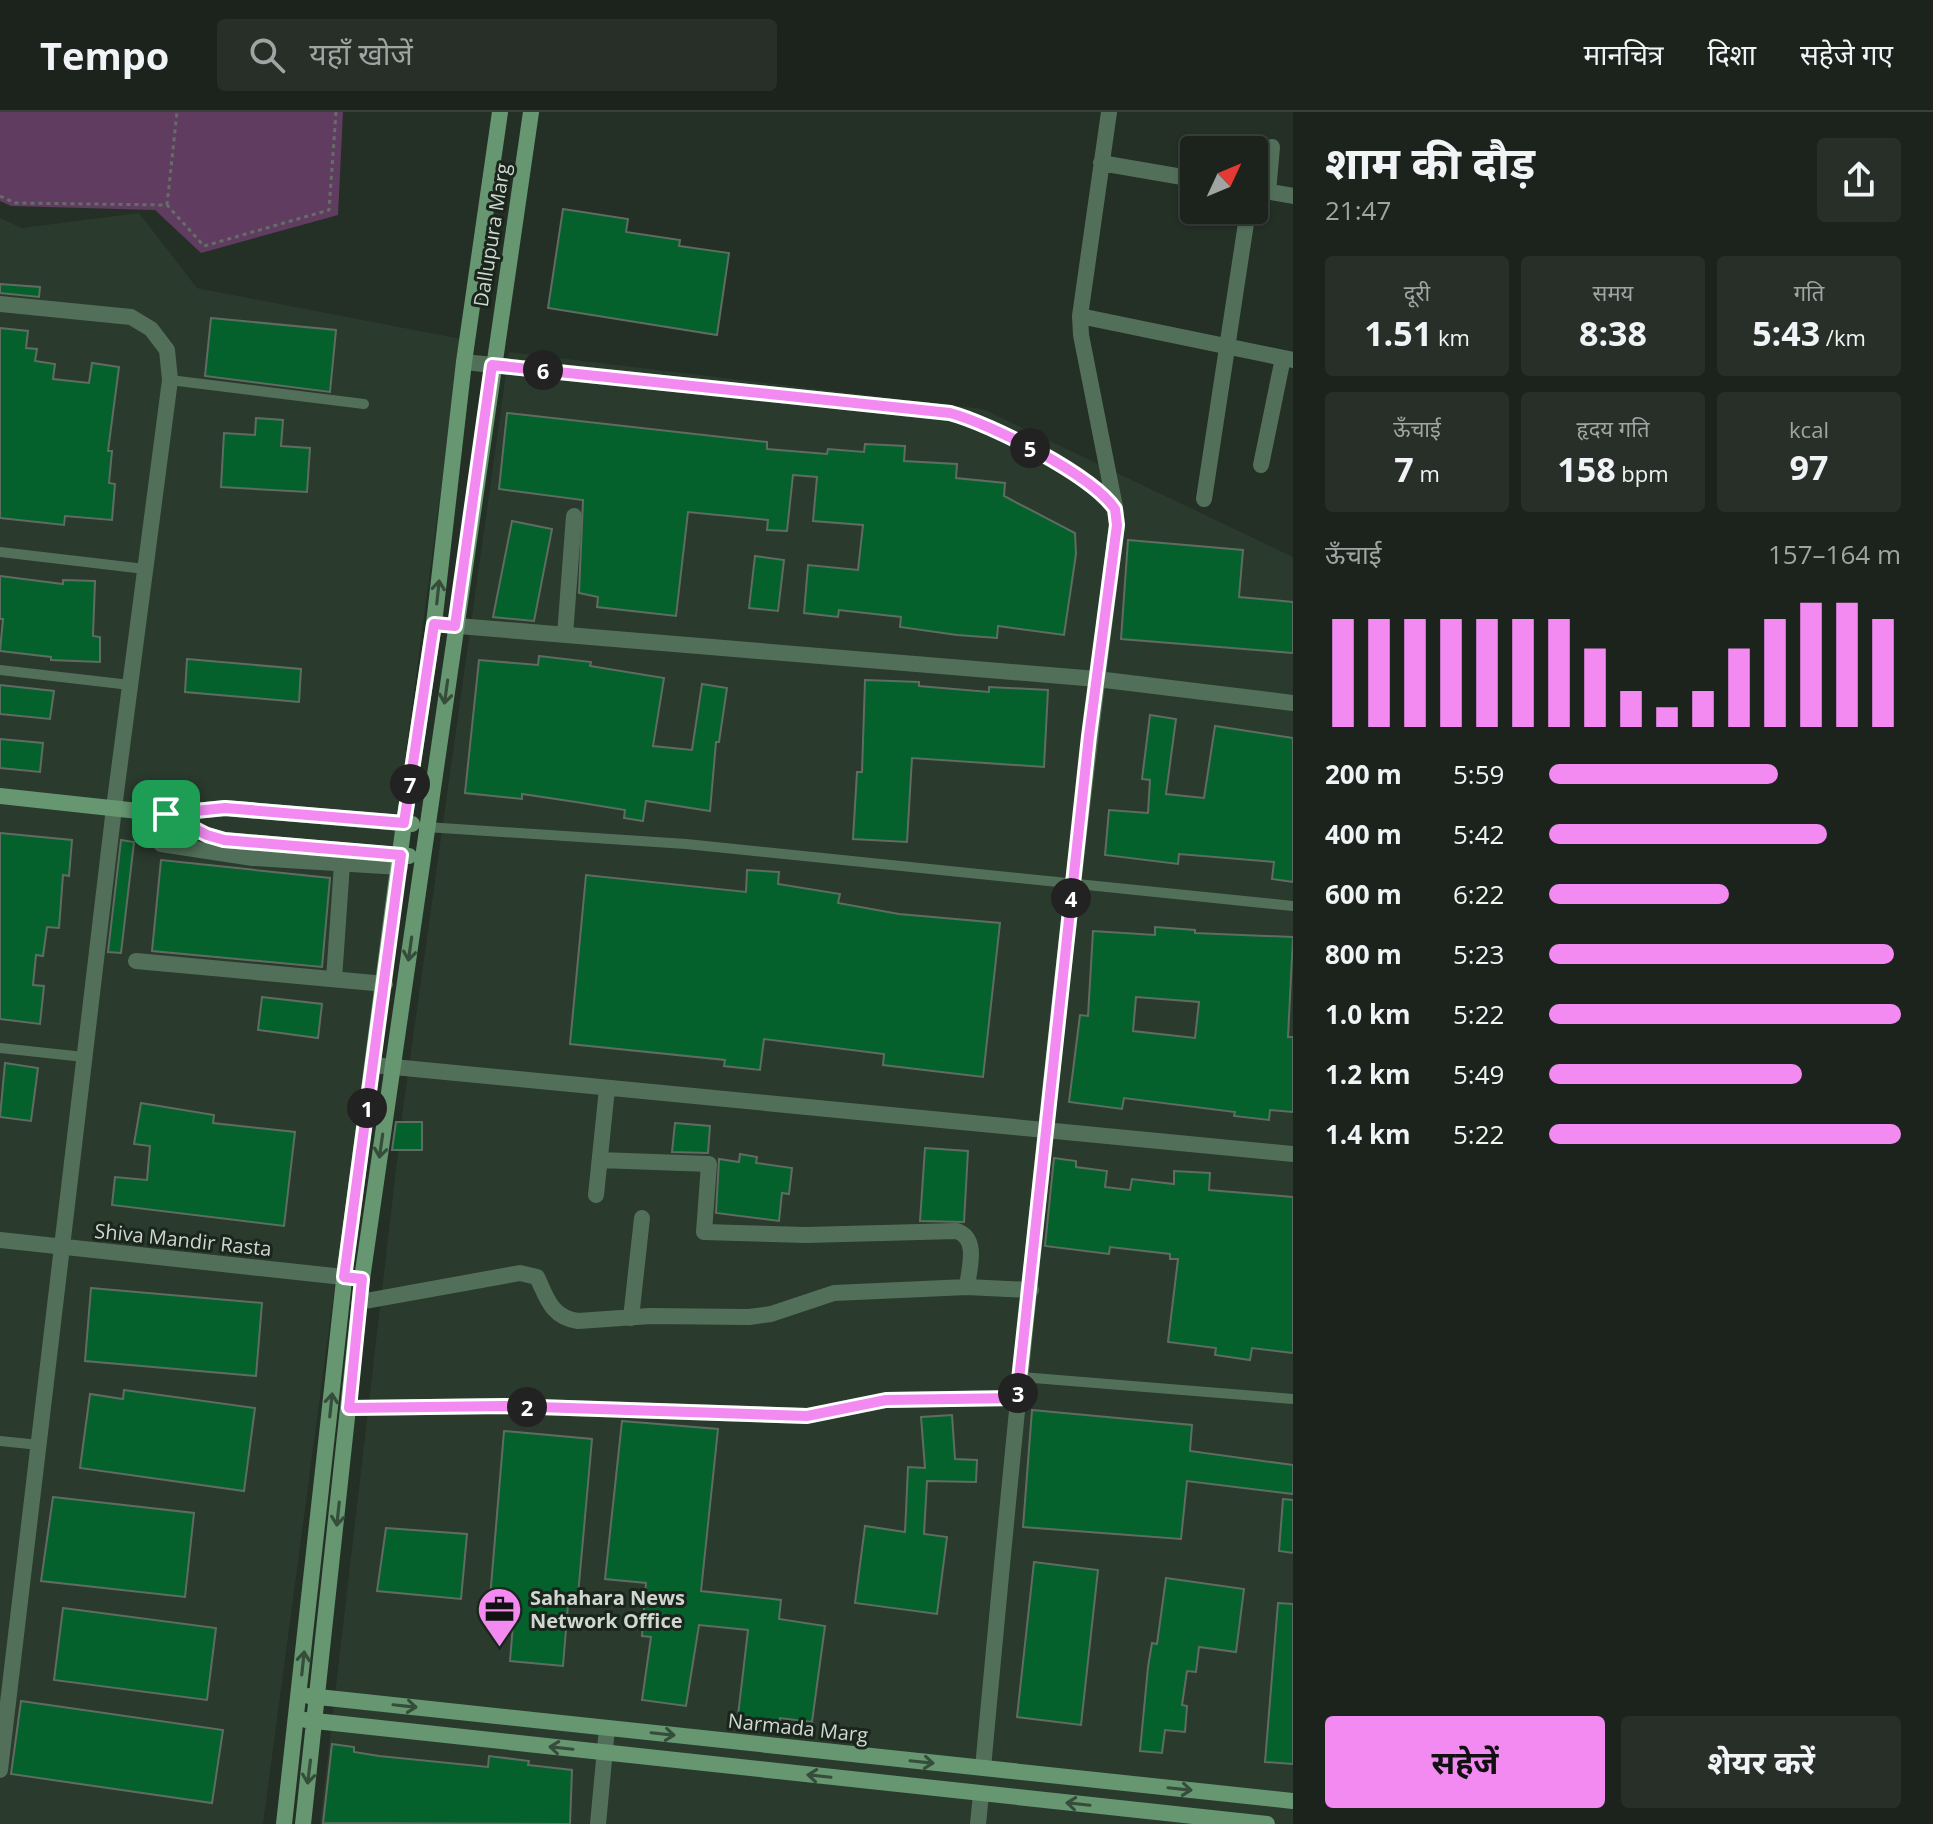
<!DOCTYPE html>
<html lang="hi">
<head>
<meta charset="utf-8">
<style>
  :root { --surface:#1b231c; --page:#282f29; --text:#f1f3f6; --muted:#a0a4a3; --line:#39403b; --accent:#f28af2 }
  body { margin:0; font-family:"Open Sans","Noto Sans Devanagari",sans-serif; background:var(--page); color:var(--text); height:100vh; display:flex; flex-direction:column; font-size:30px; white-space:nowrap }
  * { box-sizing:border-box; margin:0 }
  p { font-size:26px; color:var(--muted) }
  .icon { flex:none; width:44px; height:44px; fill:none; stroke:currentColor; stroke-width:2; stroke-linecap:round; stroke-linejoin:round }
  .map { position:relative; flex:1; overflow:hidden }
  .details { display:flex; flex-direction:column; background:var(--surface); width:640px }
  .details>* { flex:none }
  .needle { width:52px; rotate:46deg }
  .controls { position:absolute; left:1180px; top:24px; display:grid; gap:16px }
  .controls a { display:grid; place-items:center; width:88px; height:88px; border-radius:8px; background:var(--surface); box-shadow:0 2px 6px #0004,0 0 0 2px var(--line); font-size:40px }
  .pin { position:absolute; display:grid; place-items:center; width:68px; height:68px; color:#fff; margin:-34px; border-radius:16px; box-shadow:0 4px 12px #0006 }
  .km { position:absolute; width:40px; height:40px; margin:-20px; border-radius:50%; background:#222; color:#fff; font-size:22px; line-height:40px; text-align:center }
  .round { display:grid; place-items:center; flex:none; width:84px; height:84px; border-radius:8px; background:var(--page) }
  .head { display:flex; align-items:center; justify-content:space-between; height:136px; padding:0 32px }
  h1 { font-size:44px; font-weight:700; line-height:60px }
  .figures { display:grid; grid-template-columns:repeat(3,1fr); gap:12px; height:136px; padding:8px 32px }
  .figures div { display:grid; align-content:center; border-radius:8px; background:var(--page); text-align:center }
  .figures b { font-size:34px; font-weight:700 }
  .figures small { font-size:22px; font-weight:400 }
  .figures p { font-size:22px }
  .chart { height:224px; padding:16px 32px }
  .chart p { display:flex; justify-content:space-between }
  .chart svg { width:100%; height:144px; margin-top:8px; stroke:var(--accent); stroke-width:6 }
  .primary-button { display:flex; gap:16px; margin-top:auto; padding:16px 32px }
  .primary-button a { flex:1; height:92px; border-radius:8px; background:var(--accent); color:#111; font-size:32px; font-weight:700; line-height:92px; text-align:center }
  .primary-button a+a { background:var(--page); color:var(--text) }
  ul { padding:0 32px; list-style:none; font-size:26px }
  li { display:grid; grid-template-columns:128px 96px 1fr; align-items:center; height:60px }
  li i { height:20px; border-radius:10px; background:var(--accent) }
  header { display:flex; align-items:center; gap:48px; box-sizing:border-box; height:112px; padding:0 40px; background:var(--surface); border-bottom:2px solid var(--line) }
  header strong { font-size:38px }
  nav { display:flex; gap:44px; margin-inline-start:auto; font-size:28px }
  .search { width:560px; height:72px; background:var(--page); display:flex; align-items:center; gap:20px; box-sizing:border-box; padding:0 28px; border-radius:8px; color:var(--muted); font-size:30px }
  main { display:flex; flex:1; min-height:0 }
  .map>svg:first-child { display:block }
  .built { fill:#2a3a2d }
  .green { fill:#613c61 }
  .building { fill:#04612c; stroke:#606c62; stroke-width:2; fill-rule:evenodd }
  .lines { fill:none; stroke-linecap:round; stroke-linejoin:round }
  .path { stroke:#646e66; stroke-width:3; stroke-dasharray:4 4; stroke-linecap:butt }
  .lane { stroke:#527059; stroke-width:10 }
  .street { stroke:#527059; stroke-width:16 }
  .secondary { stroke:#669771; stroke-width:16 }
  .oneway { stroke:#354d3a }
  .route-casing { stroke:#fff; stroke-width:16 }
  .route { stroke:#f28af2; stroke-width:10 }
  .labels { text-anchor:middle; stroke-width:6; stroke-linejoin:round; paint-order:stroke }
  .street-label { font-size:20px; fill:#d0d7d1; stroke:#1a251c }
  .poi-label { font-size:20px; font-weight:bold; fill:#d0d7d1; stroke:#1a251c; text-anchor:start }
</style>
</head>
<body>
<header>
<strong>Tempo</strong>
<div class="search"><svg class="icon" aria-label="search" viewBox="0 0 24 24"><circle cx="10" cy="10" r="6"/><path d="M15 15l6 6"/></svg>यहाँ खोजें</div>
<nav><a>मानचित्र</a><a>दिशा</a><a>सहेजे गए</a></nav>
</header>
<main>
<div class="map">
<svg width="1293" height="1712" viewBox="0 0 1293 1712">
  <rect width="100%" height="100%" fill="#242f26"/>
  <!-- built -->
  <path class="built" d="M139,101L197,176L461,227L263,1712H0V106L22,116Z
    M509,240L983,297L1293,445V1712H320L403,997Z"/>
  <!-- green -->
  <path class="green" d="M0,0H343L338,103L201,141L155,98L11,94L0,89Z"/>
  <!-- building -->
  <path class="building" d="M563,97L628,107L626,120L680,128L679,134L729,141L717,223L548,196Z
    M0,172L40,175L39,185L0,181Z
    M211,206L336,218L330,280L205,264Z
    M0,216L28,219L26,236L37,237L35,249L55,252L53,267L89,271L92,251L119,255L108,339H112L109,371L115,372L112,408L65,404L64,413L0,406Z
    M507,301L767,330V337L827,342L828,337L864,340L865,332L905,334L904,349L957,352L956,366L1005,371L1004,384L1075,421L1076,442L1064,523L998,514L997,526L957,523L900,515L901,505L839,498L838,505L804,501L808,453L858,458L863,413L813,409L817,365L793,363L787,419L767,418L768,408L688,400L676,504L597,495L598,485L579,481L583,388L499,377Z
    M256,306L283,308L281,334L310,336L307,380L221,375L224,321L255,323Z
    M512,409L552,417L534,509L493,505Z
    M1128,428L1243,438L1239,485L1293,490V541L1121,527Z
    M755,444L784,448L778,499L749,496Z
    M0,464L63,472V468L95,469L93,524L100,525V550L51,548V545L0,539L3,507H0Z
    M539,544L591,550L590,554L664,566L653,634L692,638L702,572L727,576L719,630H716L710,699L646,689L643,709L624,706L625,698L576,690L522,682V687L465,681L479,548L538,553Z
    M187,547L301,557L299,590L185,580Z
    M865,568L919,570V574L989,580V575L1048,578L1044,655L912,646L907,730L853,727L857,660H862Z
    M0,573L54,579L50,607L0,602Z
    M1150,603L1176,607L1166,682L1204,686L1215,614L1293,626V770L1272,767L1274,750L1179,742L1178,752L1105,743L1109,698L1148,701L1150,668L1142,667Z
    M0,627L43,631L40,660L0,656Z
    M0,721L72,728L69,764L63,763L59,816L47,815L43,844L36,843L33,873L44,874L40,912L0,907Z
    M121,728L134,730L121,841L108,840Z
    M161,748L330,766L322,855L152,839Z
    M747,758L779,760L778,772L840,782L838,791L899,802L1000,811L983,965L883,953L884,942L764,927L760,958L724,954L725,948L570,932L586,763L746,780Z
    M1155,815L1195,818V821L1293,825L1288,925H1293V1000L1270,998L1269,1008L1234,1004L1235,1000L1124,986L1122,997L1069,990L1080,903L1088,904L1093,819L1155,823ZM1136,885L1199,890L1195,926L1133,919Z
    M262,885L322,892L318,926L258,918Z
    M5,951L38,956L31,1009L0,1005Z
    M141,991L214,1003L213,1011L295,1020L284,1114L112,1093L115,1065L147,1068L150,1034L134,1032Z
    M396,1010H422V1038H392Z
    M675,1011L710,1014L708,1041L672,1040Z
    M925,1036L968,1039L964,1110L920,1109Z
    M740,1042L757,1045L756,1051L792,1056L789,1082L782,1081L779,1109L716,1101L719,1047L739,1050Z
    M1054,1046L1076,1049V1055L1107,1059L1105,1075L1130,1078L1132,1067L1174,1072V1059L1210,1061L1209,1078L1293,1085V1241L1252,1236L1250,1248L1215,1243L1216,1236L1168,1230L1178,1147H1170V1142L1110,1135L1109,1142L1045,1134Z
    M91,1176L262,1191L256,1264L85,1249Z
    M124,1278L255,1296L244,1379L80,1356L90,1282L123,1287Z
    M1032,1298L1192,1313L1190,1339L1293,1353V1382L1187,1369L1181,1427L1023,1415Z
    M952,1303L955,1347L977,1348L976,1370L927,1369L924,1422L947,1425L937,1502L855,1491L865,1414L905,1420L908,1355L925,1356L921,1305Z
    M622,1309L718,1317L701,1479L781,1488L779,1507L825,1514L812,1610L780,1606L779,1616L737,1612L748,1518L699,1513L686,1594L642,1588L651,1525L642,1524L646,1471L605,1467Z
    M504,1319L592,1327L577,1494L568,1493L563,1554L510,1549L515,1488L490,1486Z
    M53,1385L194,1401L185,1485L41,1469Z
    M1283,1387L1293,1388V1441L1279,1439Z
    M386,1416L467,1422L461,1487L377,1479Z
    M1034,1450L1098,1458L1081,1613L1017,1605Z
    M1166,1466L1244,1477L1236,1540L1199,1535L1196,1560L1187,1559L1182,1593L1187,1594L1185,1620L1165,1618L1162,1641L1140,1639L1148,1555L1152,1531L1157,1532Z
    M1278,1491L1293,1492V1652L1265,1650Z
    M63,1496L216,1516L207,1588L54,1568Z
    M21,1589L223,1618L212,1691L11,1662Z
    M332,1632L354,1635V1640L379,1644L488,1655L489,1644L529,1649L528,1653L572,1658L570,1712L323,1711Z"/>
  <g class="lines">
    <!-- path -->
    <path class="path" d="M0,84L15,91L167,93L204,134L329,98L336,0
      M167,93L177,0"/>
    <!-- lane -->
    <path class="lane" d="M170,268L364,292
      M0,440L145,457
      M0,558L130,573
      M426,715L686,732L1293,794
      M0,936L84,945
      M1021,1265L1293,1287
      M0,1329L39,1333"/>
    <!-- street -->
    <path class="street" d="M1109,0L1080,204L1081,223L1115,395
      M1101,51L1194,67
      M1254,77L1293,84
      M1268,80L1272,35
      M0,192L131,205L151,217L167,238L170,268L114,696L0,1658
      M1080,204L1293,248
      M464,250L950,301C991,312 1091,362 1115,397L1117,413C1063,826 1021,1241 983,1656
      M1261,353L1283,246
      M1204,387L1248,98
      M434,512L1097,567L1293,591
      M565,523L574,404
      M161,732L253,746L400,755
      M136,849L385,872
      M334,867L342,752
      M373,953L1293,1042
      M600,1048L709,1052L704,1120L806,1123L957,1119C979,1127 969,1156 967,1175
      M596,1083L607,977
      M0,1128L362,1167
      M360,1190L520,1161L537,1165C547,1186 551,1205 578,1209L650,1204L749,1205L771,1202L834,1181L967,1175L1031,1178
      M631,1206L642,1106
      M349,1296L506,1294L807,1304L886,1288L1017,1286
      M598,1712L607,1616
      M978,1712L981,1682"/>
    <!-- secondary -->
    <path class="secondary" d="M0,684L166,702L225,696L412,712
      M166,702L207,723L224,728L409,744
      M309,1584L1293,1689
      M306,1608L1267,1712
      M284,1712L345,1159L404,711L434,512L464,250L500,0
      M303,1712L362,1167L531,0"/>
  </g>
  <!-- one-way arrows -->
  <defs><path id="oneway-shaft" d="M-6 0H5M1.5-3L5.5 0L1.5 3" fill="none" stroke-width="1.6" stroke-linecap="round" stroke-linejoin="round" transform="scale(2)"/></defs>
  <g class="oneway">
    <use href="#oneway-shaft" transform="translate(438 480) rotate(-84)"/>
    <use href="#oneway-shaft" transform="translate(446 580) rotate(98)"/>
    <use href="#oneway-shaft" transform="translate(410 837) rotate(98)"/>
    <use href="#oneway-shaft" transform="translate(381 1034) rotate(98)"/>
    <use href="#oneway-shaft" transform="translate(331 1293) rotate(-84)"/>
    <use href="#oneway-shaft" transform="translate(338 1402) rotate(96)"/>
    <use href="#oneway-shaft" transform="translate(303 1551) rotate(-84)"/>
    <use href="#oneway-shaft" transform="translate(405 1594) rotate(6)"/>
    <use href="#oneway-shaft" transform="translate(663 1622) rotate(6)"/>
    <use href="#oneway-shaft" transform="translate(561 1636) rotate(-174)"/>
    <use href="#oneway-shaft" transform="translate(922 1650) rotate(6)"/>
    <use href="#oneway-shaft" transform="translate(309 1660) rotate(97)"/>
    <use href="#oneway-shaft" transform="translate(819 1664) rotate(-174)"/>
    <use href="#oneway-shaft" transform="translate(1180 1677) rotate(6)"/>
    <use href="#oneway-shaft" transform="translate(1078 1692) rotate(-174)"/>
  </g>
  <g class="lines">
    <defs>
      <path id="route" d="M492,253L950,301C991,312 1092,363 1115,397L1117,413L1089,624L1017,1286L886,1288L807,1304L506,1294L349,1296L362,1167L344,1165L401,743L224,728L207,723L166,702L225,696L404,711L434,512L455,514Z"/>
    </defs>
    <!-- route casing -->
    <use href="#route" class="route-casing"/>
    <!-- route -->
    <use href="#route" class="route"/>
  </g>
  <!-- icons -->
  <defs>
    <symbol id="office-pin" viewBox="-11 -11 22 30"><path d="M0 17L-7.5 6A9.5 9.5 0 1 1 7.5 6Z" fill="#f28af2" stroke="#1a251c"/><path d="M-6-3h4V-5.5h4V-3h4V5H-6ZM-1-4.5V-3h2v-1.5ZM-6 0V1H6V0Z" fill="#111"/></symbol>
  </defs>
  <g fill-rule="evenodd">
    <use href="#office-pin" x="474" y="1472" width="51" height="69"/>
  </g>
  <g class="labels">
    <!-- street labels -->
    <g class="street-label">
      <text transform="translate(492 123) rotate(-81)" y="7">Dallupura Marg</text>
      <text transform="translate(183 1128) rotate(6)" y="7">Shiva Mandir Rasta</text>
      <text transform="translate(798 1616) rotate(6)" y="7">Narmada Marg</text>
    </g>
    <!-- poi labels -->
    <g class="poi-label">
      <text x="530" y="1493">Sahahara News<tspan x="530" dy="23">Network Office</tspan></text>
    </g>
  </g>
</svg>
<div class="controls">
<a><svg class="needle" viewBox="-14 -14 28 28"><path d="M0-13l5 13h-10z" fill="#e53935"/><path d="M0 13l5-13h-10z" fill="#a0a4a3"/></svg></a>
</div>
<div class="pin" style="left:166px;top:702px;background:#1e9e55"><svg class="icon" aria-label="arrive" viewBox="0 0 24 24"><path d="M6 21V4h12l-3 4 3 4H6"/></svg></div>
<b class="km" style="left:367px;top:996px">1</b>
<b class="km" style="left:527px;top:1295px">2</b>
<b class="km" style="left:1018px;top:1281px">3</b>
<b class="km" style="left:1071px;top:786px">4</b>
<b class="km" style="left:1030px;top:336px">5</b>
<b class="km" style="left:543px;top:258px">6</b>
<b class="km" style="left:410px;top:672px">7</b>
</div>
<section class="details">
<div class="head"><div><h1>शाम की दौड़</h1><p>21:47</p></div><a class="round"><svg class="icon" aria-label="share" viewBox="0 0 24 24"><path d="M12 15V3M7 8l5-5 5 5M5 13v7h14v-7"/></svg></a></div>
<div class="figures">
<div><p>दूरी</p><b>1.51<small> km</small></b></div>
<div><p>समय</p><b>8:38</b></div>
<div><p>गति</p><b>5:43<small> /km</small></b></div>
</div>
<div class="figures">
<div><p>ऊँचाई</p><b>7<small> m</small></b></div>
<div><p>हृदय गति</p><b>158<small> bpm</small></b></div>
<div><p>kcal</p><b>97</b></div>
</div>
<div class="chart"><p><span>ऊँचाई</span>157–164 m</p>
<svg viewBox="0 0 160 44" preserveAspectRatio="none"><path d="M5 44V11M15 44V11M25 44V11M35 44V11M45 44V11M55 44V11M65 44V11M75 44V20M85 44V33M95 44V38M105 44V33M115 44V20M125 44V11M135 44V6M145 44V6M155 44V11"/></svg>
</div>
<ul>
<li><b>200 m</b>5:59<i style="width:65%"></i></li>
<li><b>400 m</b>5:42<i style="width:79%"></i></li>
<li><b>600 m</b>6:22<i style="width:51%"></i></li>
<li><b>800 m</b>5:23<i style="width:98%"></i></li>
<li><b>1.0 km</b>5:22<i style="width:100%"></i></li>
<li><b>1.2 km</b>5:49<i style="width:72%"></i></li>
<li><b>1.4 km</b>5:22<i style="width:100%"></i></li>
</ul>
<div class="primary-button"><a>सहेजें</a><a>शेयर करें</a></div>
</section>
</main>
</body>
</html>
